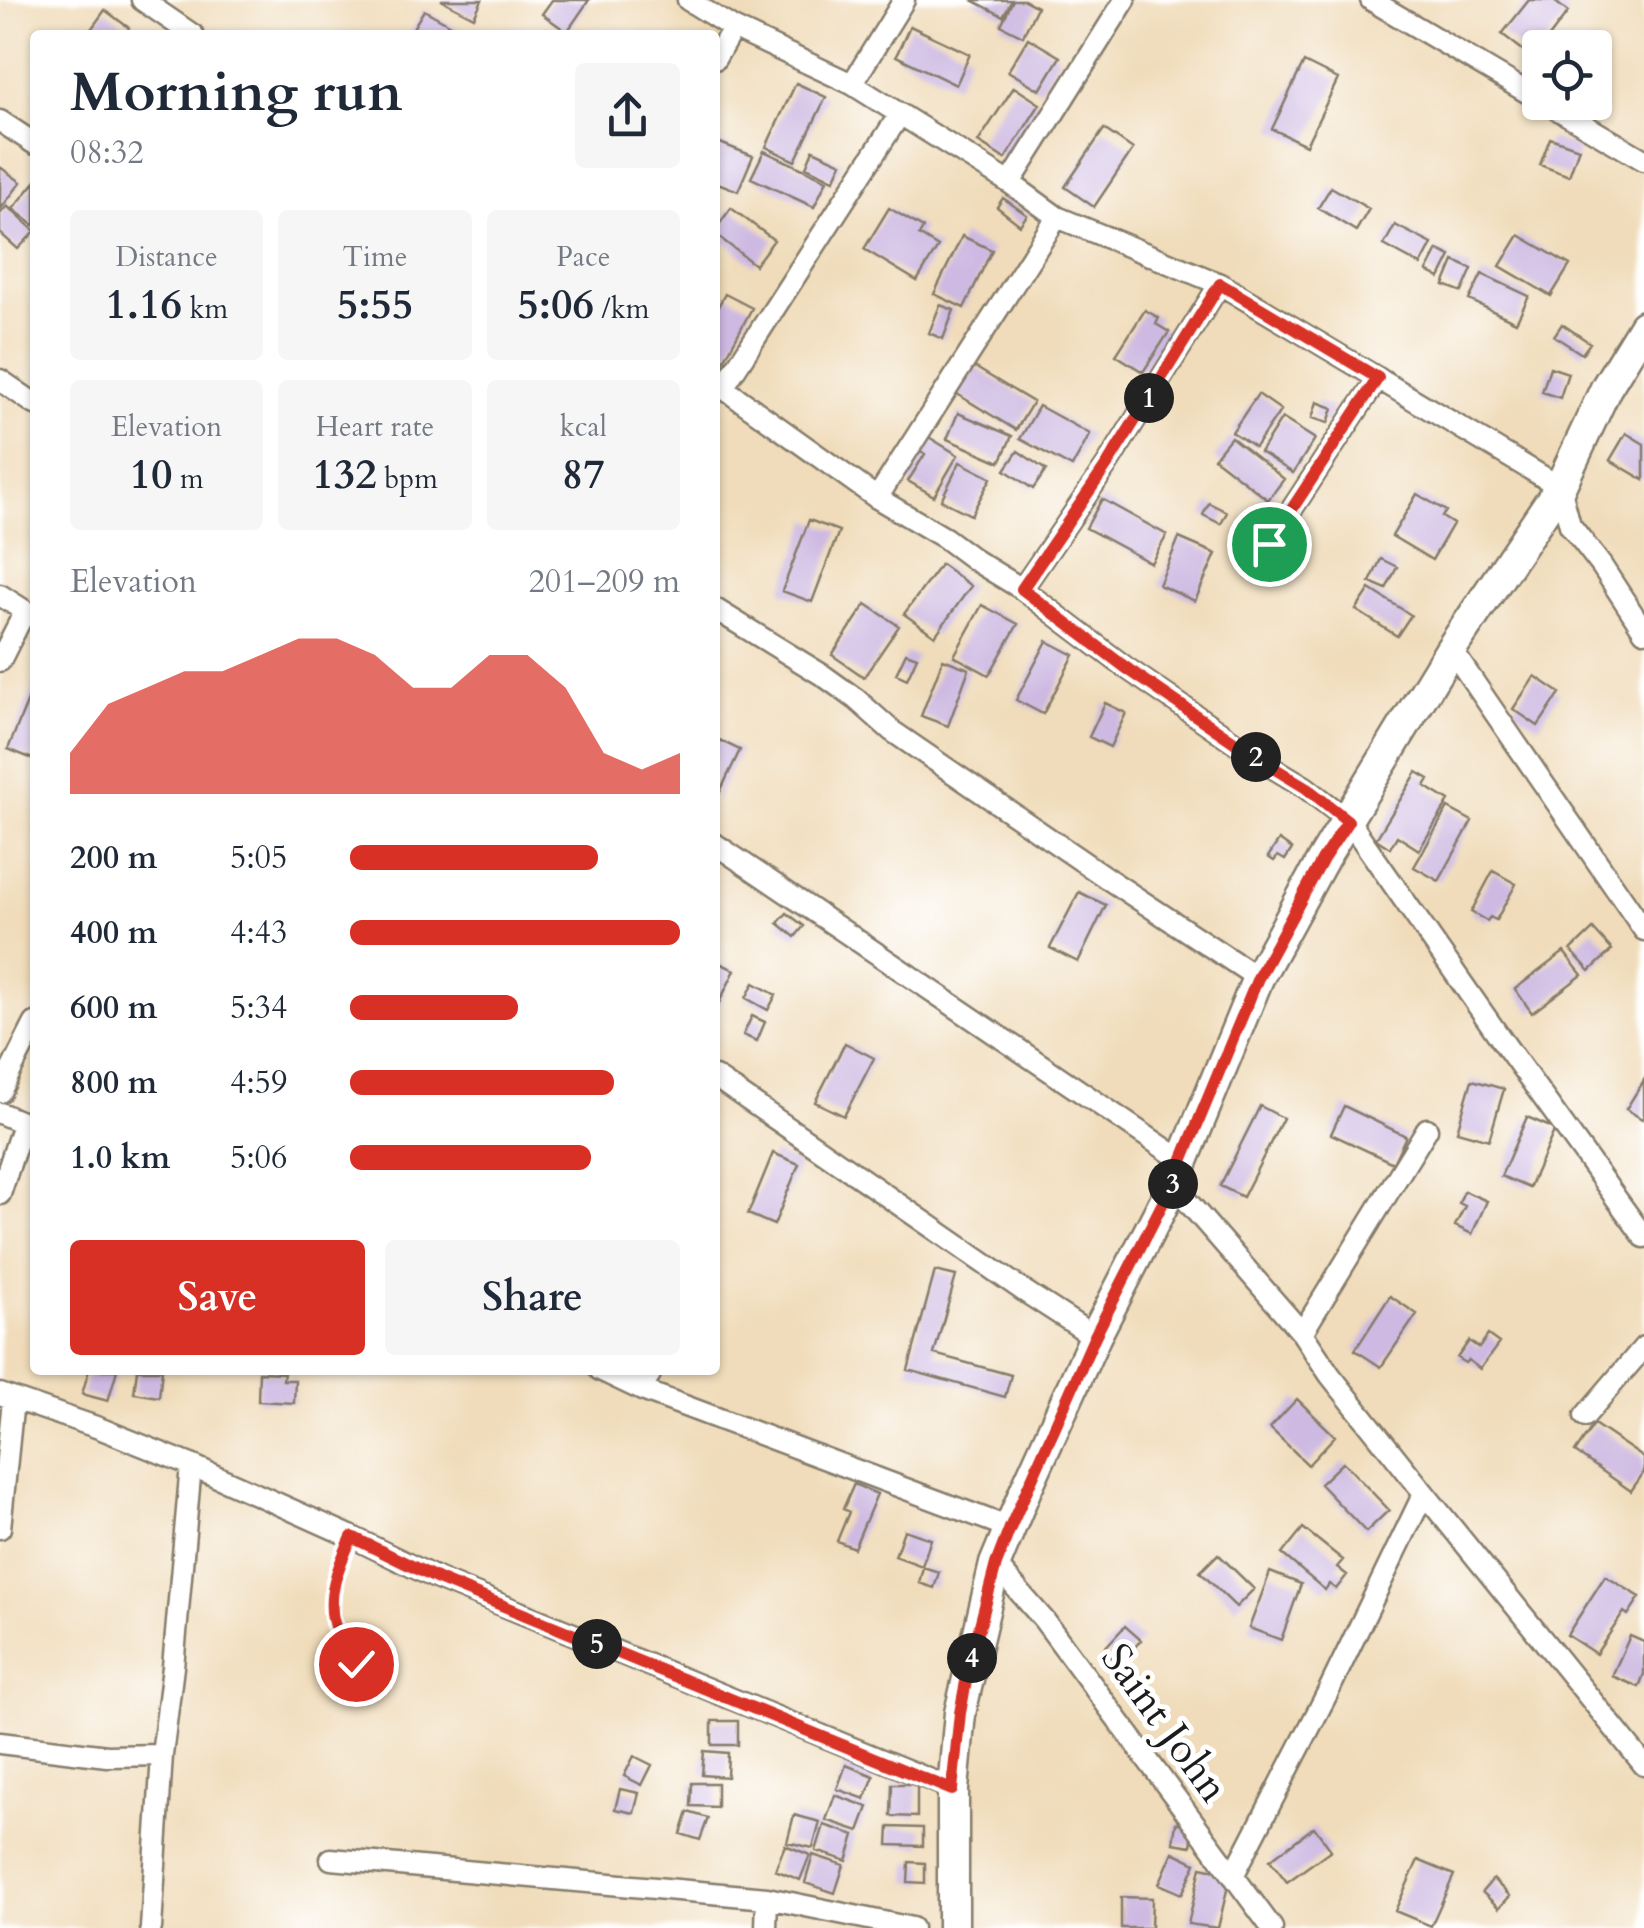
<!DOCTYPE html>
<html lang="en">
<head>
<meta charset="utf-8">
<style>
  :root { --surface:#fff; --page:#f6f6f7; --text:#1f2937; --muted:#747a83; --accent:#d93025 }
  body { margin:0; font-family:Cardo,serif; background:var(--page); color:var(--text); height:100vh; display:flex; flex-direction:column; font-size:38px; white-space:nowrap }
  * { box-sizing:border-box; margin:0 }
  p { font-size:32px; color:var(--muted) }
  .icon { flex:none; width:55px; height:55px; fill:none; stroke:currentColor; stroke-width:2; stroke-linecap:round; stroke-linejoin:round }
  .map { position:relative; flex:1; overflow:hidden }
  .panel { position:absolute; left:30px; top:30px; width:690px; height:1345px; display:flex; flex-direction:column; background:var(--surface); border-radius:10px; box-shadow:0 2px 8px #0004 }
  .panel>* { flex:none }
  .buttons { position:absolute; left:1522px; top:30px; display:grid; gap:20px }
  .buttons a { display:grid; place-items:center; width:90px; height:90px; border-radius:10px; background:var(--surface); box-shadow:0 2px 8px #0004; font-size:50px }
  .pin { position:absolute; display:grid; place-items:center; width:85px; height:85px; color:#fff; margin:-42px; border:5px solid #fff; border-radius:50%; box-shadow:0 2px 10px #0007 }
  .km { position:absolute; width:50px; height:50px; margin:-25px; border-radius:50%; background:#222; color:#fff; font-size:28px; line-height:50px; text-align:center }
  .round { display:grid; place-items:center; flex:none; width:105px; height:105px; border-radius:10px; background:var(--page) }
  .summary { display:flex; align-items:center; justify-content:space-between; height:170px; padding:0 40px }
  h1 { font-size:55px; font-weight:700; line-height:75px }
  .stats { display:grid; grid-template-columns:repeat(3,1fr); gap:15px; height:170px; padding:10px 40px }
  .stats div { display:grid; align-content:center; border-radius:10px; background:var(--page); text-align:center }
  .stats b { font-size:42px; font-weight:700 }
  .stats small { font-size:28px; font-weight:400 }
  .stats p { font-size:28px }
  .chart { height:280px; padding:20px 40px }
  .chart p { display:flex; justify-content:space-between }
  .chart svg { width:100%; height:180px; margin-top:10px; fill:var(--accent); opacity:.7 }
  .button { display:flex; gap:20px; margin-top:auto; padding:20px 40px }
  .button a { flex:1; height:115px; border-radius:10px; background:var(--accent); color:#fff; font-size:40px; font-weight:700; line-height:115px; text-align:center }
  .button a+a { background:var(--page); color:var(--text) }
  ul { padding:0 40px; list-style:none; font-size:32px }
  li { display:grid; grid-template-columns:160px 120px 1fr; align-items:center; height:75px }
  li i { height:25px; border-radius:12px; background:var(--accent) }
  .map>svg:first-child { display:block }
  .building { fill:#ceb9e2 }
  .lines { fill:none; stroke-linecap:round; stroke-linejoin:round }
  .lane-casing { stroke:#867c6b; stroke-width:15 }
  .street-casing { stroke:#867c6b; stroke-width:25 }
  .secondary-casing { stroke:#867c6b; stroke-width:35 }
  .lane { stroke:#fff; stroke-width:10 }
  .street { stroke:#fff; stroke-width:20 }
  .secondary { stroke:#fff; stroke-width:30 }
  .route-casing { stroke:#fff; stroke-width:20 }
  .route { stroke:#d93025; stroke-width:12 }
  .labels { text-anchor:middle; stroke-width:10; stroke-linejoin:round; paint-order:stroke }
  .street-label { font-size:42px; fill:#1c1c1c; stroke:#fff }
</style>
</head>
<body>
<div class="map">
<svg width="1644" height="1928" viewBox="0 0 1644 1928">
  <rect width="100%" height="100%" fill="#fff"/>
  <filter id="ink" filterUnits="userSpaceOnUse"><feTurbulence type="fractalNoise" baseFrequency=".01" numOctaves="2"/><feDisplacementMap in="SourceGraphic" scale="20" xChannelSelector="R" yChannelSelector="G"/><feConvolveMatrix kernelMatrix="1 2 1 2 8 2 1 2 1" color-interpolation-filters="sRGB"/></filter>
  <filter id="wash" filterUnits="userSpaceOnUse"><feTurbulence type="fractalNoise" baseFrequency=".0048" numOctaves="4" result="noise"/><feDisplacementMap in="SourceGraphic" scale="40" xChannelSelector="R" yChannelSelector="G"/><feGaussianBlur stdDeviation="2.25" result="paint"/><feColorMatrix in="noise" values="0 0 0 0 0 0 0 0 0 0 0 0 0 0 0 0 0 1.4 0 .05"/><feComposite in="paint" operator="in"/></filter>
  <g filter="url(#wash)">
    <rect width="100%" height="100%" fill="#f0dcba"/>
    <g id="blocks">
      <!-- building -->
      <path class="building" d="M441,0H482L474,17Z
        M552,0H589L567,32L542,14Z
        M972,0H1012L1003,16Z
        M1013,0H1024L1037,7L1023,36L1001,25Z
        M1529,0H1553L1568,12L1533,58L1502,34Z
        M105,10L129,28L123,35H87Z
        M424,10L469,35H409Z
        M910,26L970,54L956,85L896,56Z
        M1028,38L1060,57L1040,90L1008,71Z
        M1304,62L1338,79L1306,145L1272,129Z
        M796,83L826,97L795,161L766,147Z
        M1014,87L1040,104L1005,159L978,142Z
        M1104,129L1133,149L1094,207L1065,187Z
        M1550,138L1579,148L1569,176L1540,165Z
        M715,141L753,156L738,191L715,182Z
        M813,150L842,163L834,180L806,167Z
        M764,151L827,180L814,207L751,178Z
        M0,167L21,182L0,210Z
        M35,182V226L13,209Z
        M1331,187L1369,209L1356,231L1318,208Z
        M1003,198L1027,215L1020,225L997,207Z
        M7,206L35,231L18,249L0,233V214Z
        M731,208L774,240L755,265L715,234V230Z
        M889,208L923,228L919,235L938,247L917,281L864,249Z
        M1395,225L1432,244L1421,265L1384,245Z
        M1519,235L1570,265L1551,296L1500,266Z
        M962,236L992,250L964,308L934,294Z
        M1438,250L1451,256L1440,278L1427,271Z
        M1454,261L1472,269L1462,292L1444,285Z
        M1482,274L1529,296L1516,322L1469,300Z
        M725,294L752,308L720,368L715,365V312Z
        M940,305L954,310L943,339L929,333Z
        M1145,310L1159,318L1156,324L1169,332L1143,372L1116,355Z
        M1562,324L1590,343L1582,354L1554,336Z
        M973,366L1033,402L1016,430L957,394Z
        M1550,367L1568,373L1560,398L1542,392Z
        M1258,394L1281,410L1255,447L1232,432Z
        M1317,402L1333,408L1328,423L1312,418Z
        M1039,406L1090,434L1072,467L1020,439Z
        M958,413L1012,436L1000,462L947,439Z
        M1282,418L1315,439L1293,473L1260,452Z
        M1626,433L1644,444V480L1610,460Z
        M927,436L958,455L934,496L908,481L925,454L919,450Z
        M1231,437L1284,479L1268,500L1214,458Z
        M1018,451L1046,470L1033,489L1005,470Z
        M960,462L991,478L971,515L941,500Z
        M1417,494L1446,511L1442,517L1453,524L1432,560L1392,536Z
        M1102,499L1167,535L1151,563L1086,528Z
        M1209,503L1227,512L1221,524L1203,515Z
        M809,520L839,531L812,602L782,591Z
        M1179,538L1216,554L1195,601L1159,585Z
        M1381,559L1397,567L1386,589L1370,582Z
        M941,564L971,586L935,636L904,614Z
        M1370,589L1411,615L1397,636L1356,610Z
        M866,604L899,626L864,677L832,655Z
        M982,605L1018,624L989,675L954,656Z
        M1047,641L1074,655L1043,714L1016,700Z
        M906,653L917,657L907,679L896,674Z
        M943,659L969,669L948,726L921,716Z
        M1535,676L1560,693L1538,726L1513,709Z
        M35,683V760L8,749Z
        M1105,703L1126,713L1110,747L1089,737Z
        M715,738L740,750L715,802Z
        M1417,772L1429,779L1425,786L1449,801L1419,850L1397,836L1390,848L1376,839Z
        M1448,808L1472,821L1439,881L1414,867Z
        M1279,840L1292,849L1285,860L1278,856L1274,861L1268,857Z
        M1493,871L1516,884L1496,920L1490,917L1487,921L1471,912Z
        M1079,892L1106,905L1078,962L1050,948Z
        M787,913L804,926L795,937L778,923Z
        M1593,929L1612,950L1590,971L1571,950Z
        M1564,952L1582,975L1532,1013L1515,989Z
        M715,961L735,970L715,1011Z
        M754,983L776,995L768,1010L746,998Z
        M752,1016L765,1022L757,1041L743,1035Z
        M845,1043L874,1058L844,1116L815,1102Z
        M1472,1080L1504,1089L1489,1140L1457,1131Z
        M1644,1080V1116L1642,1119L1626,1109Z
        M1260,1106L1283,1118L1243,1197L1220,1186Z
        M1344,1106L1406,1136L1393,1163L1331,1134Z
        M1527,1117L1555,1129L1529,1188L1501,1176Z
        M773,1153L799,1164L774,1225L748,1214Z
        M1464,1191L1487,1201L1472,1234L1455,1226L1465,1206L1459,1203Z
        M935,1271L956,1276L934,1354L1011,1375L1005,1397L908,1370Z
        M1390,1296L1417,1314L1381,1367L1355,1350Z
        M1488,1335L1499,1343L1480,1369L1468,1360L1465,1363L1457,1358L1469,1341L1479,1348Z
        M89,1370H117L108,1401L82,1394Z
        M137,1370H162L159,1397L134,1393Z
        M259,1372L284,1373L283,1380H295L294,1403L258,1401Z
        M1297,1399L1335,1436L1308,1465L1270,1428Z
        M1594,1424L1644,1458V1472L1631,1491L1575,1452Z
        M1343,1462L1389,1510L1366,1532L1320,1484Z
        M854,1484L877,1494L854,1548L837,1541L849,1512L843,1509Z
        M1303,1528L1343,1560L1337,1567L1347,1575L1336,1589L1329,1584L1325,1590L1282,1554Z
        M904,1530L931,1539L922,1566L895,1556Z
        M1218,1554L1254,1589L1236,1607L1200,1572Z
        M923,1567L939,1572L934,1588L919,1583Z
        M1270,1572L1301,1584L1281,1640L1249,1628Z
        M1605,1576L1640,1597L1628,1615L1624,1612L1596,1654L1567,1635Z
        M1125,1626L1141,1640L1119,1664L1103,1650Z
        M1630,1636L1644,1642V1674L1639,1687L1612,1676Z
        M712,1721H738V1745H712Z
        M704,1751L728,1753L727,1777L702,1775Z
        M634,1756L652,1765L642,1785L624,1776Z
        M846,1765L874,1776L865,1799L837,1789Z
        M692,1783H717V1807L691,1806Z
        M892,1784H917V1817L891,1816Z
        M620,1789L639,1793L634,1813L615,1809Z
        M835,1795L868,1807L859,1831L826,1820Z
        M688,1812L708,1818L700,1840L681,1834Z
        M794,1815L820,1822L813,1848L787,1842Z
        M1176,1823L1194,1825L1191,1846L1173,1843Z
        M824,1825L855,1835L847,1861L816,1851Z
        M889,1827L923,1828V1846L888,1845Z
        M1314,1827L1331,1850L1287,1882L1270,1860Z
        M785,1845L810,1855L800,1880L775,1870Z
        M1173,1852L1196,1863L1182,1894L1159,1884Z
        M813,1855L844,1865L835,1893L805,1883Z
        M1418,1860L1454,1875L1431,1926L1395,1911Z
        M909,1862L925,1863V1883L908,1882Z
        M1201,1867L1231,1873L1218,1928L1188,1924Z
        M1493,1879L1510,1896L1499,1908L1482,1892Z
        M1121,1897L1152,1898L1151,1928H1121Z"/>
    </g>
  </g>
  <g filter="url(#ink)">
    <use href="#blocks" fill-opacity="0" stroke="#867c6b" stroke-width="2.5"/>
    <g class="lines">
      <defs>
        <path id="lane" d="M352,1537L340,1562L332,1592L335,1626L355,1664L382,1679"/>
        <path id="street" d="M142,0L193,35
          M688,0L733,28L852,84L1010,183L1057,217L1220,284L1560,487L1570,525L1601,565L1644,631
          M1371,0L1540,100
          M715,59L733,28
          M852,84L904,0
          M1545,102L1644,160
          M0,121L35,144
          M1010,183L1125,0
          M0,380L35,404
          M715,382L877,498L945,538L976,561L1022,589L1125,667L1262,761L1305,787L1349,821L1501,1039L1644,1237
          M723,388L900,114
          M877,498L1057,217
          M1269,544L1378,378
          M1022,589L1107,465L1220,284
          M0,595L33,616
          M715,609L824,676L856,699L892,731L1108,879L1258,978
          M1451,649L1644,930
          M0,661L25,611
          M715,844L1183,1161
          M715,1077L1024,1291L1095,1337
          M0,1092L35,1023
          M0,1113L35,1128
          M1173,1185L1302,1333L1330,1375L1424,1493L1644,1765
          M0,1194L23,1124
          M1302,1333L1427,1129
          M600,1370L642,1390L1010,1528
          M642,1390L652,1370
          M0,1394L99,1428L191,1465L352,1537L438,1579L953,1789
          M1585,1416L1644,1347
          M0,1528L13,1400
          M995,1564L1044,1620L1272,1928
          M0,1743L107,1756L162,1755
          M331,1859L767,1898L912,1928
          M1233,1876L1328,1692L1424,1493
          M151,1928L162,1755L173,1667L191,1465
          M766,1928L767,1898"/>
        <path id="secondary" d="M953,1928V1789L960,1713L995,1564L1026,1489L1095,1337L1173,1185L1258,978L1323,859L1451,649L1560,487L1606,388L1644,326"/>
      </defs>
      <!-- lane casing -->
      <use href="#lane" class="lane-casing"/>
      <!-- street casing -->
      <use href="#street" class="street-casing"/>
      <!-- secondary casing -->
      <use href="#secondary" class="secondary-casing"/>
      <!-- lane -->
      <use href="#lane" class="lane"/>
      <!-- street -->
      <use href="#street" class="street"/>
      <!-- secondary -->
      <use href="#secondary" class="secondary"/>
    </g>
  </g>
  <g class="lines" filter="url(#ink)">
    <defs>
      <path id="route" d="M356,1664C349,1653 341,1641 336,1629C324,1599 339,1564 352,1537L438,1579L952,1790L960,1713L968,1671L996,1564L1010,1528L1095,1336L1172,1185L1258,978L1323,859L1348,821L1305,787L1262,761L1125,667L1022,589L1107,465L1220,284L1378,378L1269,544"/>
    </defs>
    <!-- route casing -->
    <use href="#route" class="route-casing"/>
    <!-- route -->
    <use href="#route" class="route"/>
  </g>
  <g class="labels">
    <!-- street labels -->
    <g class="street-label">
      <text transform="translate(1166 1722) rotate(54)" y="15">Saint John</text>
    </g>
  </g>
</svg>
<div class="buttons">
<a><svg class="icon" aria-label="locate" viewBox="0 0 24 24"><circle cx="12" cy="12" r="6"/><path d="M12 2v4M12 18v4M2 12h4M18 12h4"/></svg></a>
</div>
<div class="pin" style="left:1269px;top:544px;background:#1e9e55"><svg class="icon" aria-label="arrive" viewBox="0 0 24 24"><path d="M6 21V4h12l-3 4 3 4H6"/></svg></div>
<div class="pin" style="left:356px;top:1664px;background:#d93025"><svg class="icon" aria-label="check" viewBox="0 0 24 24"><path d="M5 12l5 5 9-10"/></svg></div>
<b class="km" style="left:1149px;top:398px">1</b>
<b class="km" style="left:1256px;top:757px">2</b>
<b class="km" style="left:1173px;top:1184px">3</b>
<b class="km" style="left:972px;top:1658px">4</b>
<b class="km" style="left:597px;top:1644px">5</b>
<section class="panel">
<div class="summary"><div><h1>Morning run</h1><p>08:32</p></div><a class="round"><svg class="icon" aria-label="share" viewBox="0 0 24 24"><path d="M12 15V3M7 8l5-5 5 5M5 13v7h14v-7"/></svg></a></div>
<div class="stats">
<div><p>Distance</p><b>1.16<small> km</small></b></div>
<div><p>Time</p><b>5:55</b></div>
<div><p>Pace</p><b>5:06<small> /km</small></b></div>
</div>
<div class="stats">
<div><p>Elevation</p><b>10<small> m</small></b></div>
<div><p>Heart rate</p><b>132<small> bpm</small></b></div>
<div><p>kcal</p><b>87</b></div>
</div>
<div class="chart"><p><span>Elevation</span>201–209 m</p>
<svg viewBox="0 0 160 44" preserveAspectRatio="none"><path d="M0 44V34L10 22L20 18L30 14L40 14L50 10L60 6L70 6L80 10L90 18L100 18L110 10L120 10L130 18L140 34L150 38L160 34V44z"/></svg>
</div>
<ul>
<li><b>200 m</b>5:05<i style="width:75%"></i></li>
<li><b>400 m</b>4:43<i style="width:100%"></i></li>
<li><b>600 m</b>5:34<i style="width:51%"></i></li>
<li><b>800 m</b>4:59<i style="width:80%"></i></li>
<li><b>1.0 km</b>5:06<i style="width:73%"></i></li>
</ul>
<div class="button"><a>Save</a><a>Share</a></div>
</section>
</div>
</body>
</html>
